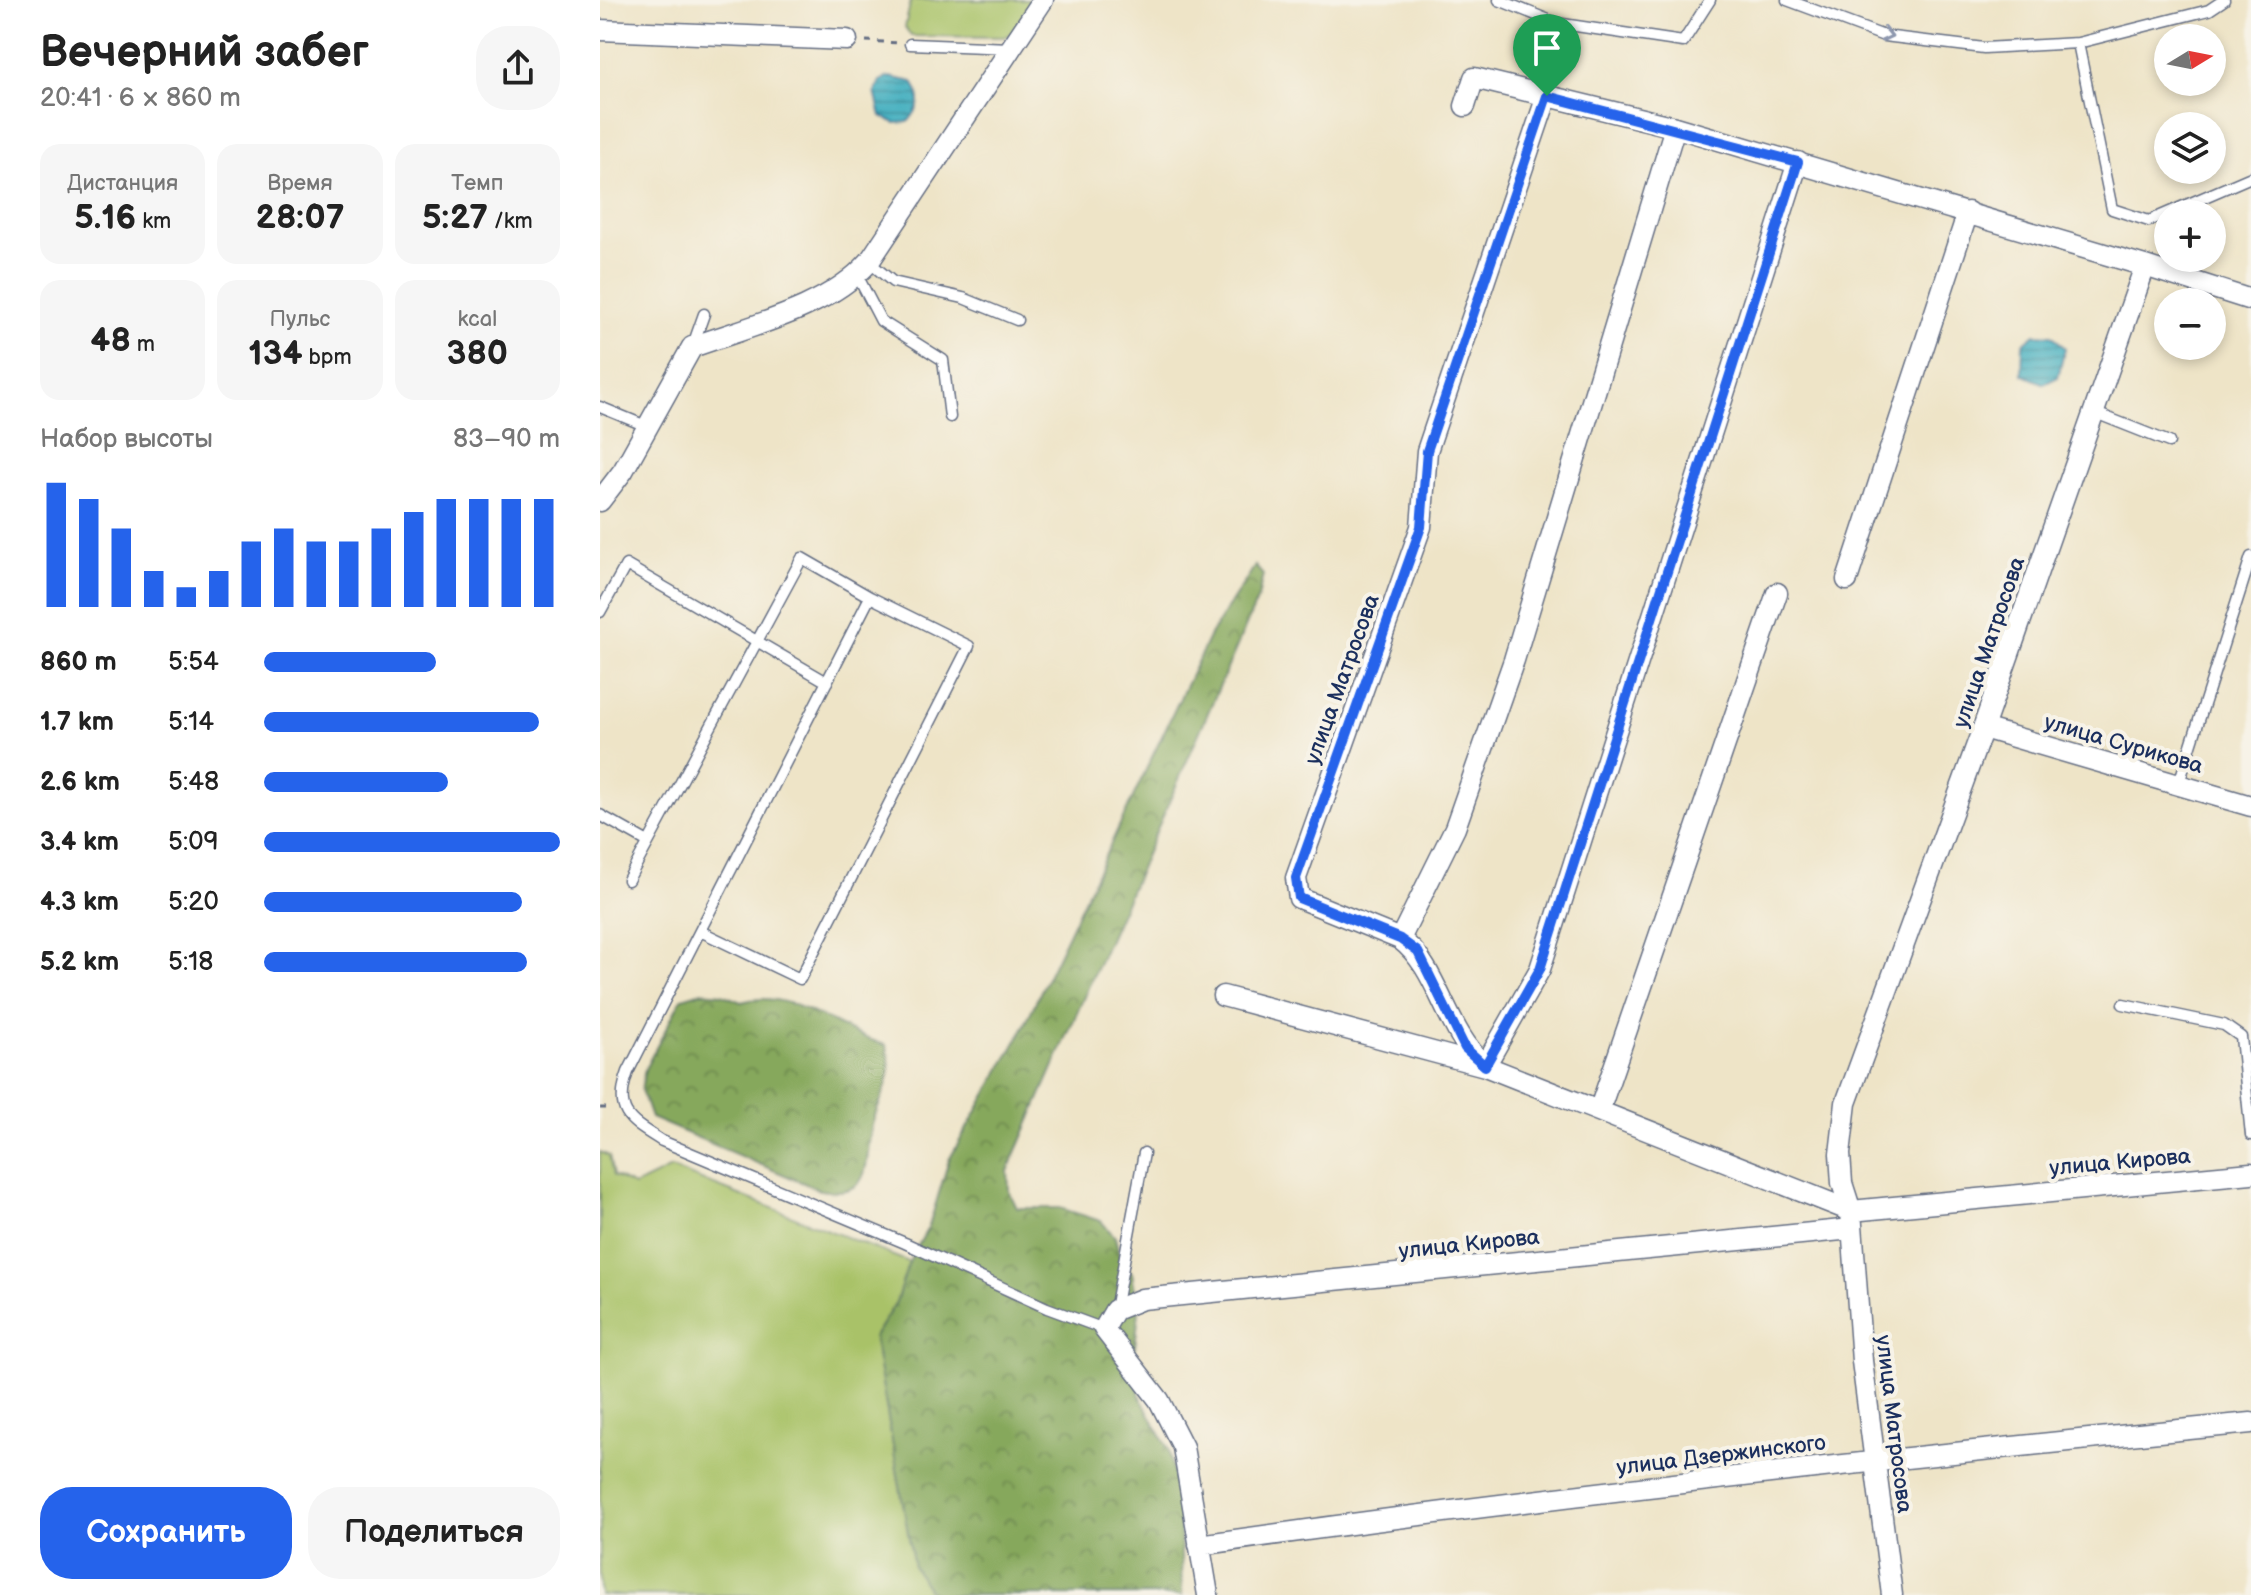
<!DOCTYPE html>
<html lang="ru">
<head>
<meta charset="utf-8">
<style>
  :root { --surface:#fff; --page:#f6f6f6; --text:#222; --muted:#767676; --accent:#2563eb }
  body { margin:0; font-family:"Balsamiq Sans",sans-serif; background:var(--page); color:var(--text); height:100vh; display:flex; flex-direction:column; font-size:30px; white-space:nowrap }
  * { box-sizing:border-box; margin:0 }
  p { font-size:26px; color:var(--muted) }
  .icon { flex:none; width:44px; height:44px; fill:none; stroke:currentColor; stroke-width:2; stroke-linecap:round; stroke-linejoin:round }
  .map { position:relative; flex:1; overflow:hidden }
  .panel { display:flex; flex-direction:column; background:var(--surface); width:600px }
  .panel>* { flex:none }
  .needle { width:52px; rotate:80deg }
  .buttons { position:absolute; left:1554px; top:24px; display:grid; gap:16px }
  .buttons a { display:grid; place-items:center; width:72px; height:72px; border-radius:50%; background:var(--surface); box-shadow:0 4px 12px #0003; font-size:40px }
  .pin { position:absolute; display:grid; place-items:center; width:68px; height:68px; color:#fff; margin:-82px -34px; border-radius:50% 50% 50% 0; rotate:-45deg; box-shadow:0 0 8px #0007 }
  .pin .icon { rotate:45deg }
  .round { display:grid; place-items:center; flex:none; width:84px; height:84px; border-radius:32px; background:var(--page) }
  .head { display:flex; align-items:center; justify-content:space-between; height:136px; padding:0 40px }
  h1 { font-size:44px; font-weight:600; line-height:60px }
  .stats { display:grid; grid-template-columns:repeat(3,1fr); gap:12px; height:136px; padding:8px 40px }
  .stats div { display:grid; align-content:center; border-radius:20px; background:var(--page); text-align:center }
  .stats b { font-size:34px; font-weight:600 }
  .stats small { font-size:22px; font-weight:400 }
  .stats p { font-size:22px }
  .chart { height:224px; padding:16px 40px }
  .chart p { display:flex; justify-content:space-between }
  .chart svg { width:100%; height:144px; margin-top:8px; stroke:var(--accent); stroke-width:6 }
  .button { display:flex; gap:16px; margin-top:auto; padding:16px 40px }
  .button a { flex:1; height:92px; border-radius:32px; background:var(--accent); color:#fff; font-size:32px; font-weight:600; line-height:92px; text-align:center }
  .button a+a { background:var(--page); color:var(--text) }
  ul { padding:0 40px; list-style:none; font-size:26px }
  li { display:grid; grid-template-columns:128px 96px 1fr; align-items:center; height:60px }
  li i { height:20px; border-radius:10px; background:var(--accent) }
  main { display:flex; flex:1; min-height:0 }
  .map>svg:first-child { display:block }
  .green { fill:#a9c268; stroke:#627863; stroke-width:2 }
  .forest { fill:url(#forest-crowns); stroke:#506c5d; stroke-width:2 }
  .water { fill:url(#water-rules); stroke:#2e6e8e; stroke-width:2 }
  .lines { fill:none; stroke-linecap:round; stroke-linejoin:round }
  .lane-casing { stroke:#656e83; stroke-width:13 }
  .street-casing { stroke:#656e83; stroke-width:23 }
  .path { stroke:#656e83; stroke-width:3; stroke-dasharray:6 6; stroke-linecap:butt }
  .lane { stroke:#fff; stroke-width:10 }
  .street { stroke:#fff; stroke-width:20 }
  .oneway { stroke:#8d97ae }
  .route-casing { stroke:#fff; stroke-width:16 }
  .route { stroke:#2563eb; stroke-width:10 }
  .labels { text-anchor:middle; stroke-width:8; stroke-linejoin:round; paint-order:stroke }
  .street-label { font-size:22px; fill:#1b2f5e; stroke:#f7f3e8 }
</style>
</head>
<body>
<main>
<section class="panel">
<div class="head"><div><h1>Вечерний забег</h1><p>20:41 · 6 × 860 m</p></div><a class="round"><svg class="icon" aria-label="share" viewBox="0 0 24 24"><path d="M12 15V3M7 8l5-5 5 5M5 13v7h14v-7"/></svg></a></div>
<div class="stats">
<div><p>Дистанция</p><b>5.16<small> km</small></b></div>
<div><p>Время</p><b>28:07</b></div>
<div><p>Темп</p><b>5:27<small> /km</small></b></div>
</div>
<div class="stats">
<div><b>48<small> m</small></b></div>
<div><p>Пульс</p><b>134<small> bpm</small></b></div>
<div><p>kcal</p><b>380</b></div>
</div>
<div class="chart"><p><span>Набор высоты</span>83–90 m</p>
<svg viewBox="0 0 160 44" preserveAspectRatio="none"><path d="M5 44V6M15 44V11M25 44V20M35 44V33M45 44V38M55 44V33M65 44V24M75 44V20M85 44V24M95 44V24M105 44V20M115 44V15M125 44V11M135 44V11M145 44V11M155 44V11"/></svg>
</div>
<ul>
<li><b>860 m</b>5:54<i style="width:58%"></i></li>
<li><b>1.7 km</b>5:14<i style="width:93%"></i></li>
<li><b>2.6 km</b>5:48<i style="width:62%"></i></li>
<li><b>3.4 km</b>5:09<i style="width:100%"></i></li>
<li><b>4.3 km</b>5:20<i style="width:87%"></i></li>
<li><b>5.2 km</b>5:18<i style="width:89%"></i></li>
</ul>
<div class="button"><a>Сохранить</a><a>Поделиться</a></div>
</section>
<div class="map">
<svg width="1651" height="1595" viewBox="0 0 1651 1595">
  <defs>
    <pattern id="forest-crowns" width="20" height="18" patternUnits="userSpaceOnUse" patternTransform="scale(2)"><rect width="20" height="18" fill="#86a85c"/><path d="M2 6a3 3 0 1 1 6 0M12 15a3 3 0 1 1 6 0" fill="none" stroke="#6d894f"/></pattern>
    <pattern id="water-rules" width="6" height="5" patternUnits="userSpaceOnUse" patternTransform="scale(2)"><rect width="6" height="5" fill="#41aebf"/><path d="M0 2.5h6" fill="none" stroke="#368e9e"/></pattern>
  </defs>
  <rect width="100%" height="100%" fill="#f7f3e8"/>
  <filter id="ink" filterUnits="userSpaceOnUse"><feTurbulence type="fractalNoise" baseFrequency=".0125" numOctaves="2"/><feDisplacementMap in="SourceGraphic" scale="16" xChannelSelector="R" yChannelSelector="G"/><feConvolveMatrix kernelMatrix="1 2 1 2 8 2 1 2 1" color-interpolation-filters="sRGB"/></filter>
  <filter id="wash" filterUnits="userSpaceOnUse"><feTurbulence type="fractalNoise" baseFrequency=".006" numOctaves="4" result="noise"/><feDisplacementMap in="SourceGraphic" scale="32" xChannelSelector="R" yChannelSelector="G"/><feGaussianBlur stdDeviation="1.8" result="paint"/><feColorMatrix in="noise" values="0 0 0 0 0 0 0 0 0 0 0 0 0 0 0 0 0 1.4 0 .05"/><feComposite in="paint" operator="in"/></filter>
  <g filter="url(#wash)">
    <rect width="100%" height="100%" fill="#eee4c7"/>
    <!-- green -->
    <path class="green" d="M311,0H431L414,32L405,37L311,36L305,27Z
      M0,1152L9,1156L13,1176L34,1186L71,1168L309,1262L296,1302L274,1337L314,1567L332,1595H0Z"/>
    <!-- forest -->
    <path class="forest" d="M655,566L663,575L658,598L408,1171L409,1191L417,1208H460L501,1221L515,1237L520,1258L532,1273L539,1312L534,1355L540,1397L569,1450L580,1511L582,1595H332L314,1567L274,1337L296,1302L309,1262L329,1226L349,1160L420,1035L610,635Z
      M102,992L122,994L141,1002C192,987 237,1032 286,1045C296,1075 282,1093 273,1122C262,1157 279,1199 220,1190L51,1118L41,1090L45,1069L82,998Z"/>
    <!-- water -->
    <path class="water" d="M289,77L313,82C323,99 320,108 308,122L295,123L281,116L275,92L280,81Z
      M1435,334L1452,335L1465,348L1458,377L1444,384L1422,374L1423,344Z"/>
  </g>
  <g filter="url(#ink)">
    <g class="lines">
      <defs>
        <path id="lane" d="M899,0L956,23L1083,42L1110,0
          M1187,0L1284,36L1384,48L1478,43L1609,10L1624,0
          M1478,43L1512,209L1549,221L1651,177
          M310,44L410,48
          M269,262L293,282L363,298L417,320
          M257,275L281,321L343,360L350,417
          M93,345L104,314
          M0,407L46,426
          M1493,412L1569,442
          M0,612L26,565L227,682
          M1579,783L1651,557
          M0,815L48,842
          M28,880L202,558L270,597
          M100,931L200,979L369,646L270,597L28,1072C13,1113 30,1121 62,1141L305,1243L447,1308L504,1329
          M1523,1004L1624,1025L1641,1037L1651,1135
          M515,1310L544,1153"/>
        <path id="street" d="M0,30L247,40
          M865,106L874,78L1075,127L1545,266L1383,728L1246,1103L1240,1154L1242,1183L1251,1211L1262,1361L1292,1595
          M1075,127L914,660L855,828L800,939C840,969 843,1028 885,1066L940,969L1198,162
          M1545,266L1651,300
          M0,501L23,471L92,347C150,326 227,309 269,262L443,0
          M1247,580L1368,212
          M1383,728L1651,806
          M800,939L699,898L696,878L821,527L827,451L947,96
          M623,996L885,1066L1251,1211L1651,1173
          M999,1111L1177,593
          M599,1545C949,1495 1299,1457 1651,1423
          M608,1595L583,1447L559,1400L504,1329L515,1310L542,1299L1252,1229"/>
      </defs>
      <!-- lane casing -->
      <use href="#lane" class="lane-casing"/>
      <!-- street casing -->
      <use href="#street" class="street-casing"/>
      <!-- path -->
      <path class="path" d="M266,41L299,43
        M0,1108H12"/>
      <!-- lane -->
      <use href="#lane" class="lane"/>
      <!-- street -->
      <use href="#street" class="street"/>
    </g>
    <!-- one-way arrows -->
    <defs><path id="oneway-chevron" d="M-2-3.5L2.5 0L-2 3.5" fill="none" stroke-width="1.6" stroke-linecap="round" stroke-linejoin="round" transform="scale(2)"/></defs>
    <use class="oneway" href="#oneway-chevron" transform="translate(1287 35) rotate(13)"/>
  </g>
  <g class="lines" filter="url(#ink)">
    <defs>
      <path id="route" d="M947,96L1198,162L940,969L885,1066L865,1048L818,952L800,939L699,898L696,878L821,527L827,451Z"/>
    </defs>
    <!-- route casing -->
    <use href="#route" class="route-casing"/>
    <!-- route -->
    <use href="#route" class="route"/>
  </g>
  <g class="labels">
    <!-- street labels -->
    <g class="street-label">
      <text transform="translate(1388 642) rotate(-71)" y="8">улица Матросова</text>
      <text transform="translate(741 679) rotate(-70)" y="8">улица Матросова</text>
      <text transform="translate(1524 743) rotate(16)" y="8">улица Сурикова</text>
      <text transform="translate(1520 1161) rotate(-5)" y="8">улица Кирова</text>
      <text transform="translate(869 1243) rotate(-6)" y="8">улица Кирова</text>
      <text transform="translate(1295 1424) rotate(83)" y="8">улица Матросова</text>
      <text transform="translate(1121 1454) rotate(-7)" y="8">улица Дзержинского</text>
    </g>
  </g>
</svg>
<div class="buttons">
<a><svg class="needle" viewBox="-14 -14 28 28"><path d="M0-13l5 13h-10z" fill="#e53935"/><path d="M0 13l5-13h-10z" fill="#767676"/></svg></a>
<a><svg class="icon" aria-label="layers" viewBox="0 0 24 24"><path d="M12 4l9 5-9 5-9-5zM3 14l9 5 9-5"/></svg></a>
<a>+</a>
<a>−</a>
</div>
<div class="pin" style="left:947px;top:96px;background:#1e9e55"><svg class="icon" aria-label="arrive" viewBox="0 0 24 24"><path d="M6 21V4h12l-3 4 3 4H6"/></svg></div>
</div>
</main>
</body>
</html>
